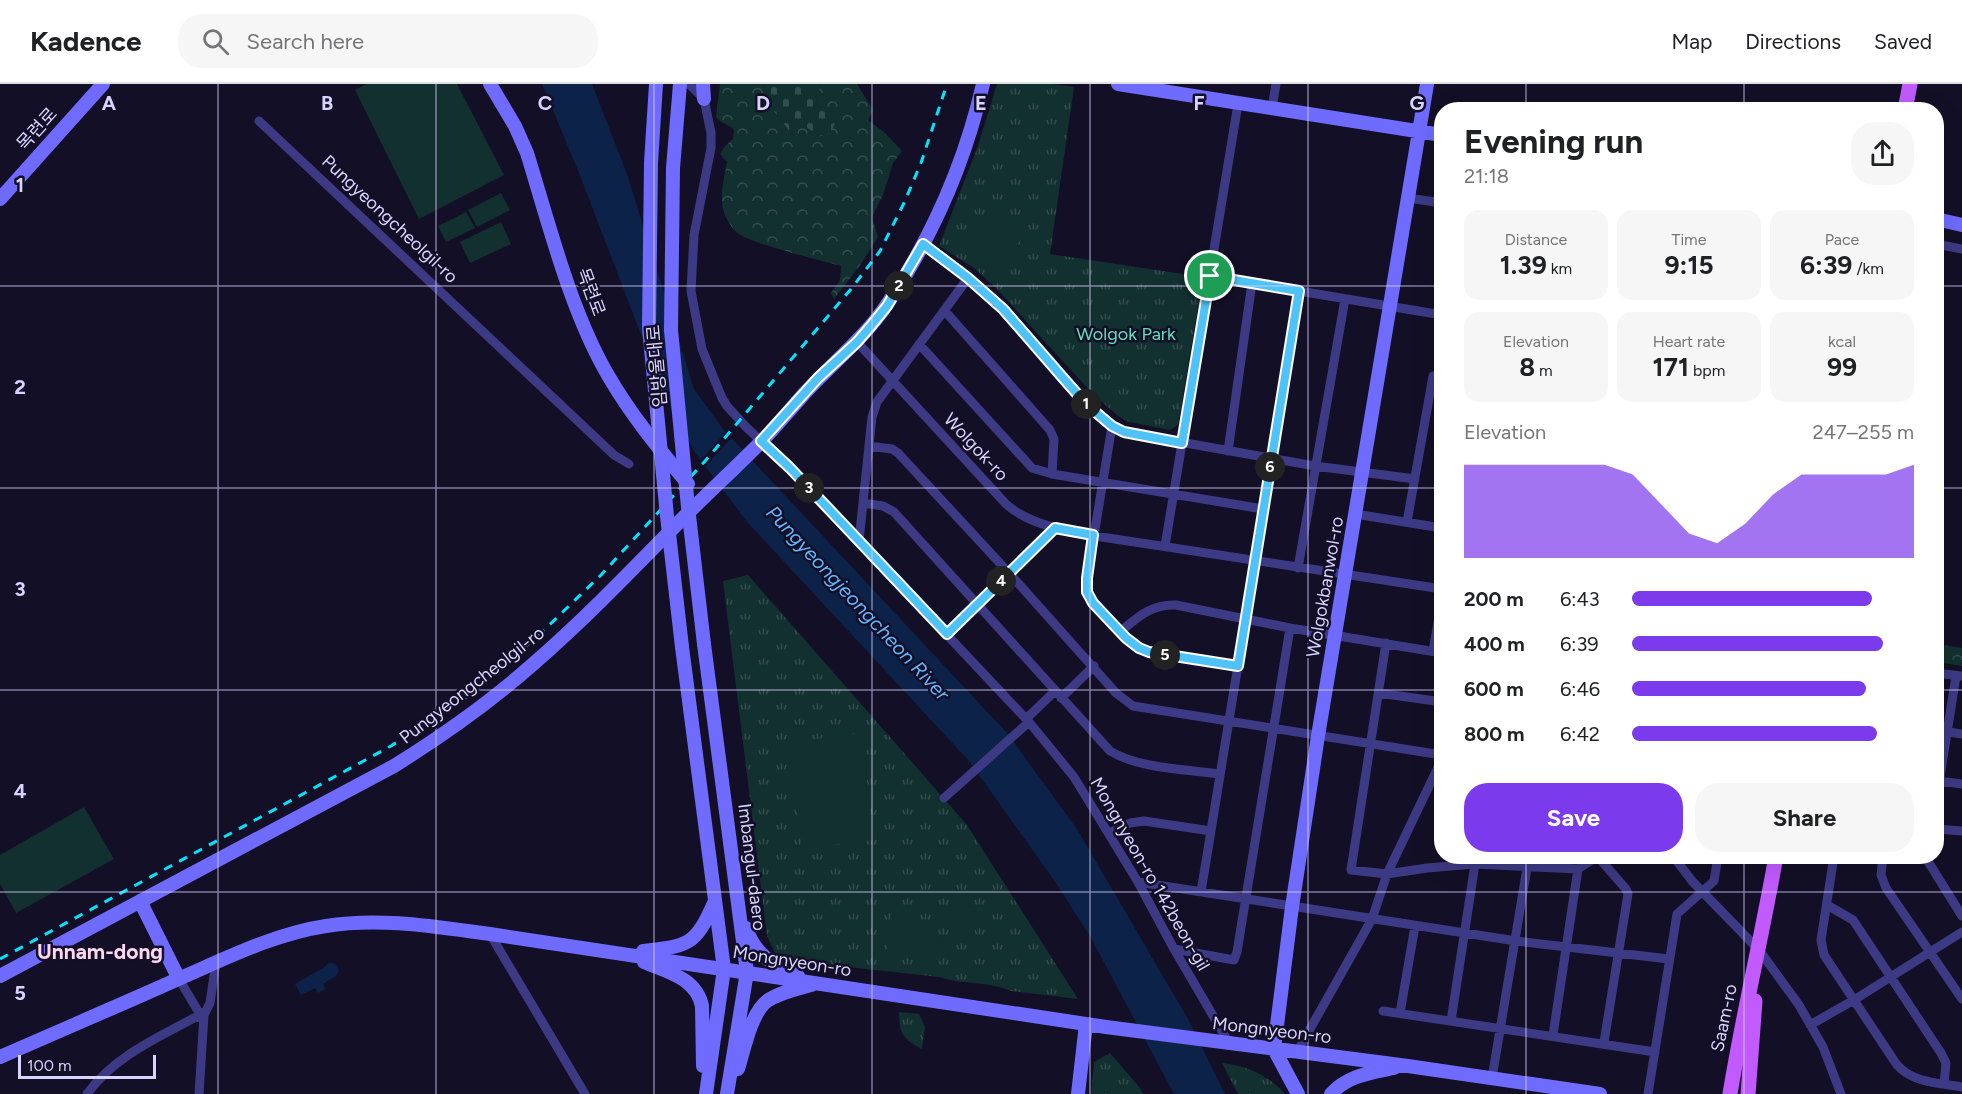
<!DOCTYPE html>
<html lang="en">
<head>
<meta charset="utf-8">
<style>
  :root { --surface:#fff; --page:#f6f6f6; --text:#202124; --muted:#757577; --line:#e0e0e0; --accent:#7c3aed }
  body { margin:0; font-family:Figtree,"Noto Sans KR",sans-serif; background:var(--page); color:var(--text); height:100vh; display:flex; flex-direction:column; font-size:22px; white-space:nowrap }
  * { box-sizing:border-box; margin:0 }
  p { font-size:20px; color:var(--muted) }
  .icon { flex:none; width:33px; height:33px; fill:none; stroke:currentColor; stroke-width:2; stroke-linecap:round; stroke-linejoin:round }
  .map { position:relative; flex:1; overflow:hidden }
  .drawer { position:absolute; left:1434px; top:18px; width:510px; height:762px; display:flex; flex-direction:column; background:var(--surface); border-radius:24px; box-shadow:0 6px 24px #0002 }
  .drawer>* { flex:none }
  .scale { position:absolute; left:18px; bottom:15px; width:138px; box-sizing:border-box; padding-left:6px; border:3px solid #d9d4ff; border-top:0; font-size:16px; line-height:21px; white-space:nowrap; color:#d9d4ff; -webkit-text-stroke:4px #130f26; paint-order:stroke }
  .pin { position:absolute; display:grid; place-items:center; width:51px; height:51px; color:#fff; margin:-26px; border:3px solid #fff; border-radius:50%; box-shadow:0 2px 6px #0007 }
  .km { position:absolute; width:30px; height:30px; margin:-15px; border-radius:50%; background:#222; color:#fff; font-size:16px; line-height:30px; text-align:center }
  .round { display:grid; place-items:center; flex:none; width:63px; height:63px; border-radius:24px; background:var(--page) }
  .head { display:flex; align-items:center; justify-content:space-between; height:102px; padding:0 30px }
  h1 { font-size:33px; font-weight:700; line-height:45px }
  .stats { display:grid; grid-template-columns:repeat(3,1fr); gap:9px; height:102px; padding:6px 30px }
  .stats div { display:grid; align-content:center; border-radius:15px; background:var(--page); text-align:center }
  .stats b { font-size:26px; font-weight:700 }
  .stats small { font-size:16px; font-weight:400 }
  .stats p { font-size:16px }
  .chart { height:168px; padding:12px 30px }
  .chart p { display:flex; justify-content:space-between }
  .chart svg { width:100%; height:108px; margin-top:6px; fill:var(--accent); opacity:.7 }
  .button { display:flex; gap:12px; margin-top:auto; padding:12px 30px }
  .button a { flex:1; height:69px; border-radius:24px; background:var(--accent); color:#fff; font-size:24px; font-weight:700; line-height:69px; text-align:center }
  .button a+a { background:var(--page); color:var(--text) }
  ul { padding:0 30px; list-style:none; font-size:20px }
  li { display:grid; grid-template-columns:96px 72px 1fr; align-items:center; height:45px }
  li i { height:15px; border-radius:8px; background:var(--accent) }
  header { display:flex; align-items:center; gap:36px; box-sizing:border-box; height:84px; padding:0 30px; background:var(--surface); border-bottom:2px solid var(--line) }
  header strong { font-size:28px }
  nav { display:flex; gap:33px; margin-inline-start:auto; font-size:21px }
  .search { width:420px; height:54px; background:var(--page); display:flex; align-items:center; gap:15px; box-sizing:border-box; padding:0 21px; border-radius:24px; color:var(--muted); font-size:22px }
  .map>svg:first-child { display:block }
  .forest { fill:url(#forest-crowns) }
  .cemetery { fill:url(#cemetery-stones) }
  .park { fill:url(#park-tufts) }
  .garden { fill:#12302f }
  .water { fill:#0c2248 }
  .pier { fill:#130f26 }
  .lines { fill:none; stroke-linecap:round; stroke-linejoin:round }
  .street { stroke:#3d3a85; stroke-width:9 }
  .secondary { stroke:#6f6bff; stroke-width:14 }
  .primary { stroke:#c25bff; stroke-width:15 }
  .rail { stroke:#00e5ff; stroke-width:3; stroke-dasharray:9 8; stroke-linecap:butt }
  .secondary-bridge { stroke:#6f6bff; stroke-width:14 }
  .route-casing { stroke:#fff; stroke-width:12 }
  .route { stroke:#4fc3f7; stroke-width:8 }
  .grid { fill:none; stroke:#d9d4ff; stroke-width:1.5; stroke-opacity:0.55 }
  .labels { text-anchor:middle; stroke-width:5; stroke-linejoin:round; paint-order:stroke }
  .street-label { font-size:18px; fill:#d9d4ff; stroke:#130f26 }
  .park-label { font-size:18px; fill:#5fe0c0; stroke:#130f26 }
  .water-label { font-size:20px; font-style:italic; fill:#62b6ff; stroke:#130f26 }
  .quarter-label { font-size:21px; font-weight:bold; fill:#ffd6f0; stroke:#130f26 }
  .grid-label { font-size:20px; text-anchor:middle; font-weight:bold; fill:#d9d4ff; stroke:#130f26; stroke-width:5; stroke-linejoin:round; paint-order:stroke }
</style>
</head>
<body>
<header>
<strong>Kadence</strong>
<div class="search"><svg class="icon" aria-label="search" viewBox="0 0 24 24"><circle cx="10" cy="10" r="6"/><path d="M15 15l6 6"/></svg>Search here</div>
<nav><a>Map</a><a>Directions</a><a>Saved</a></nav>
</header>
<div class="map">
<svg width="1962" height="1010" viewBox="0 0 1962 1010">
  <defs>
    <pattern id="forest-crowns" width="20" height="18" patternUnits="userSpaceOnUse" patternTransform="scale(1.5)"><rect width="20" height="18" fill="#12302f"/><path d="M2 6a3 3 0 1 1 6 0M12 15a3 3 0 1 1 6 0" fill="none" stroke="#344d4e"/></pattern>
    <pattern id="cemetery-stones" width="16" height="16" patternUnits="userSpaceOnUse" patternTransform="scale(1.5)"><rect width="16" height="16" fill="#12302f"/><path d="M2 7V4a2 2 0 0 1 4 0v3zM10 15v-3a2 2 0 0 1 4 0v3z" fill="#344d4e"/></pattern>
    <pattern id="park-tufts" width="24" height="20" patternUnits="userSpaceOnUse" patternTransform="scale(1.5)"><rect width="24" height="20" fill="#12302f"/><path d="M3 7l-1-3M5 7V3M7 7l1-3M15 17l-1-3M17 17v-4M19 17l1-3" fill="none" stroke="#344d4e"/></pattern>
  </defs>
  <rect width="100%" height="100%" fill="#130f26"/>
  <!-- forest -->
  <path class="forest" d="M720,0H763L773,26L793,52L799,41L808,44L821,24L815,22L821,0H857L873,26L868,36L885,49L902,67L893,79L883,111L872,133L878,153L859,183L834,215L831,209L840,196L841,182C820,176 751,160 736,148C731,143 726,135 724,128C719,113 724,94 727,78L720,70L725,62L733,55L734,45L720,37L716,33Z
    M1937,560L1962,564V582L1937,578Z"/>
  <!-- cemetery -->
  <path class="cemetery" d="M763,0H821L815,22L821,24H833L836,37L831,48L818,53L808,44L799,41L797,52H793L773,26Z"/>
  <!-- park -->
  <path class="park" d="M997,0H1053L1074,3L1050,170L1203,193L1178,341L1170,346L1129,338L1118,332L1092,309L996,204L974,184L939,162L978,62Z
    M748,491L967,741L1078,915L1011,907C989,897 963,901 939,893L802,878L791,876L775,869L767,852L723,497Z
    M899,928L919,930L925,943L922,965C903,955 899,950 899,928Z
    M1110,969L1140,1004L1143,1010H1091L1094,978Z
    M1222,979C1247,982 1267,990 1285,1010H1238Z"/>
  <!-- garden -->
  <path class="garden" d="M366,0H457L504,91L419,135L355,6Z
    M501,109L510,126L477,143L468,126Z
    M996,118L1028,147L997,185L964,156Z
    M466,128L475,144L446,158L438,142Z
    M501,138L511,160L470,179L460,158Z
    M861,649L874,756L802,764L788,659Z
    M84,723L114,775L16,829L0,800V771Z
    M955,821L977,823L974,851L952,849Z
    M891,830L916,833L911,874L886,871Z
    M920,849L944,851L941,877L918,874Z"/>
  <!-- water -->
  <path class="water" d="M542,0H592L627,90L694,305L723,345L1007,649L1077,745L1188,935L1225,1010H1174L1091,854L1056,799L969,677L748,439L696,370L665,313L579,89Z
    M329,879H335L339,887L336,892L323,900L326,905L318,909L315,904L301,911L295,900L323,884Z"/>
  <!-- pier -->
  <path class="pier" d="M728,346L733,352L703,385L698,379Z"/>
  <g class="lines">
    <!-- street -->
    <path class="street" d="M689,0L704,15L711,49V64L694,151L691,207L702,265L722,314L727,322L746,343L790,384L1029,638L1074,693L1138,798L1174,865L1229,959
      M1272,24L1276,0
      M259,37L614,371L629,380
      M1408,114L1442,119
      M923,160C950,181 978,201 1002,224C1042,262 1073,324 1124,348L1315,382L1415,395
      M1936,160L1962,165
      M1210,192L1442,231
      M944,226L1050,346L1054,355L1052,390
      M857,258L1006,420C1024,436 1045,441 1069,448L1442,505
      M919,260L1032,384L1052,390L1263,425
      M1112,342L1087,494V508L1090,513L1126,554L1139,564L1155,569L1238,582
      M869,362L892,365L898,369L1009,489L1116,609L1133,622L1442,671
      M1228,367L1252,199
      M863,419L883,422L894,428L1110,667C1140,685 1186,685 1220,690
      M1355,430L1442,444
      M1407,438L1433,292L1442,294
      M859,457L872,333L877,318L968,194
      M1165,462L1238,20
      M1298,484L1345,215
      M1120,548C1138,533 1151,520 1176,521L1290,544L1442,569
      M947,550L1055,444
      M1386,559L1351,786L1387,790L1427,784L1475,780L1578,785L1598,772
      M1433,567L1442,515
      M1936,589L1961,592
      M1379,609L1442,618
      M1061,614L1094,582
      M1026,635L1055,607
      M1936,646L1962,650
      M1940,697L1962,700
      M944,714L1029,638
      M1936,718L1956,592
      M1936,745L1962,747
      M1109,749L1130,739L1144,737L1211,747
      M1673,772L1692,797L1759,866L1799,921L1823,963L1841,1010
      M1834,772L1821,856L1824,871L1897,981C1913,999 1939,999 1962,1003
      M1883,772L1881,791L1886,804L1962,915
      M1928,772L1929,779L1962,832
      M1598,773L1626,805L1628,810L1604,958
      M1138,798L1516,857L1669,875
      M1201,808L1299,207
      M1827,821L1853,836L1941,969L1946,979L1944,1000
      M490,850L585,1010
      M1174,865L1234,876L1237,868L1290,544
      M179,895L198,927L204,931
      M1383,927L1655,968
      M1400,929L1415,842
      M1451,937L1475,780
      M1810,941L1854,916L1962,848
      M1553,951L1578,785
      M1297,968L1372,835L1387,790L1442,675
      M1492,994L1529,772
      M87,1010C114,973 155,955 194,934L204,931
      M199,1010L204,931L210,919L216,878
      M1648,1010L1677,830L1714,797L1718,772"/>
    <!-- secondary -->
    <path class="secondary" d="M490,0L515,42L527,69C549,140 571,229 609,293C631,331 660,366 688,400
      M703,0L704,15
      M1118,0L1442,51
      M0,115L103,0
      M1936,135L1962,141
      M704,560L747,888L727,1010
      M682,563L724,885L706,1010
      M140,817L179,895
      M746,844C755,871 773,881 798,892
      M643,867C688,862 695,862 714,819
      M644,878C668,888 696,894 702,922L703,982
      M0,892L394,682C442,652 489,619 532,581C585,535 634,484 684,433C708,409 733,386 757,362C773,346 788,328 803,311C831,280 865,254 888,219C932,153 965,78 983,0
      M0,973C59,947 118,922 176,896C225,875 273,850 326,842C380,833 437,843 490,850L1106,943L1408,982L1600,1010
      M738,985C744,966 751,929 767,917C780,908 797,905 811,901
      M1078,1010L1086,940
      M1298,1010L1274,965L1292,823L1318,652L1427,0
      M1331,1010C1348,991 1370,989 1394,984"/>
    <!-- primary -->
    <path class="primary" d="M1905,26L1910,0
      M1730,1010C1743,930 1762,852 1776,772
      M1748,1010L1755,917"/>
    <!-- rail -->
    <path class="rail" d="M0,875L391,662L470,611L543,547L601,491L706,376L851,205L880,167L904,119L921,79L947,0"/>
    <!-- secondary-bridge -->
    <path class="secondary-bridge" d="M656,0L651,79L649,244L667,432L682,563
      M680,0L673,84L671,246L688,423L704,560"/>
  </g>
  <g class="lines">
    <defs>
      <path id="route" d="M923,160L968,194L1003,225L1064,295L1086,320L1112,342L1124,348L1182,359L1210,192L1299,207L1238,582L1149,568L1139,564L1126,554L1093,519L1087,508V494L1093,451L1055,444L947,550L790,384L761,357L818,294L857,258L870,243L887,222Z"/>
    </defs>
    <!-- route casing -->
    <use href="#route" class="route-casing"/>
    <!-- route -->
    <use href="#route" class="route"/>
  </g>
  <!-- grid -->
  <path class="grid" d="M218,0V1010M436,0V1010M654,0V1010M872,0V1010M1090,0V1010M1308,0V1010M1526,0V26M1744,0V26M0,202H1442M1936,202H1962M0,404H1442M1936,404H1962M0,606H1442M1936,606H1962M1526,772V1010M1744,772V1010M0,808H1962"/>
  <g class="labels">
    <!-- street labels -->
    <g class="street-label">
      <text transform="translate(37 45) rotate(-48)" y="6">목련로</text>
      <text transform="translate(390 135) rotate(43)" y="6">Pungyeongcheolgil-ro</text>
      <text transform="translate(591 208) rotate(70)" y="6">목련로</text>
      <text transform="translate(657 282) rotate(-95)" y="6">임방울대로</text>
      <text transform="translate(976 363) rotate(47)" y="6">Wolgok-ro</text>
      <text transform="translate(1325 503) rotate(-80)" y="6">Wolgokbanwol-ro</text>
      <text transform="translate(472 601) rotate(-38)" y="6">Pungyeongcheolgil-ro</text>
      <text transform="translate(752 783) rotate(83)" y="6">Imbangul-daero</text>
      <text transform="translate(1150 790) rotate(60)" y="6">Mongnyeon-ro 142beon-gil</text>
      <text transform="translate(792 877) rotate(9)" y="6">Mongnyeon-ro</text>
      <text transform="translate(1724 934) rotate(-78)" y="6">Saam-ro</text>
      <text transform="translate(1272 946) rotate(7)" y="6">Mongnyeon-ro</text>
    </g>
    <!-- park labels -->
    <g class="park-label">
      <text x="1126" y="256">Wolgok Park</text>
    </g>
    <!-- water labels -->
    <g class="water-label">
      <text transform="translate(858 519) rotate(47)" y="7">Pungyeongjeongcheon River</text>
    </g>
    <!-- quarter labels -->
    <g class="quarter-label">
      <text x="100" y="875">Unnam-dong</text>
    </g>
  </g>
  <g class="grid-label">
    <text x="109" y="26">A</text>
    <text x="327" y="26">B</text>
    <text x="545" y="26">C</text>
    <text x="763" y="26">D</text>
    <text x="981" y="26">E</text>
    <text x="1199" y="26">F</text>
    <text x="1417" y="26">G</text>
    <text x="20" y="108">1</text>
    <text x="20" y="310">2</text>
    <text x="20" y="512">3</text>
    <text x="20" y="714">4</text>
    <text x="20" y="916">5</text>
  </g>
</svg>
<div class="scale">100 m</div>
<div class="pin" style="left:1210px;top:192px;background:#1e9e55"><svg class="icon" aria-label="arrive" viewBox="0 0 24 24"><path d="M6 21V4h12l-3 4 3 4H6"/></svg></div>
<b class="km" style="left:1086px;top:320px">1</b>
<b class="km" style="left:899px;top:202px">2</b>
<b class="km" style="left:809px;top:404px">3</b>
<b class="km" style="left:1001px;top:497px">4</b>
<b class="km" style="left:1165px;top:571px">5</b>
<b class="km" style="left:1270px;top:383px">6</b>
<section class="drawer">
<div class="head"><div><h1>Evening run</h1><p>21:18</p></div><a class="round"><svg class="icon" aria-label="share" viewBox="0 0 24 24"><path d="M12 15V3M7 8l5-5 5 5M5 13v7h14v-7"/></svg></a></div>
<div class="stats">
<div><p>Distance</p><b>1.39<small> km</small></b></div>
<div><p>Time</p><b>9:15</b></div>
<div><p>Pace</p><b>6:39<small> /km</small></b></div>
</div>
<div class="stats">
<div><p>Elevation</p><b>8<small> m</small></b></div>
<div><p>Heart rate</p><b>171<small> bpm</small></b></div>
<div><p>kcal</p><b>99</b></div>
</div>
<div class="chart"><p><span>Elevation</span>247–255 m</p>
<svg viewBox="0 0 160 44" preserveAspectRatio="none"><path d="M0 44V6L10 6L20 6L30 6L40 6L50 6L60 10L70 22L80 34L90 38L100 30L110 18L120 10L130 10L140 10L150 10L160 6V44z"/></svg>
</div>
<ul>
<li><b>200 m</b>6:43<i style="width:85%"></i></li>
<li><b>400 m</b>6:39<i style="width:89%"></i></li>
<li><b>600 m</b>6:46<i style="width:83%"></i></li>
<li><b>800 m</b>6:42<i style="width:87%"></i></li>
</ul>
<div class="button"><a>Save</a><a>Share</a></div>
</section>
</div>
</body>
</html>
